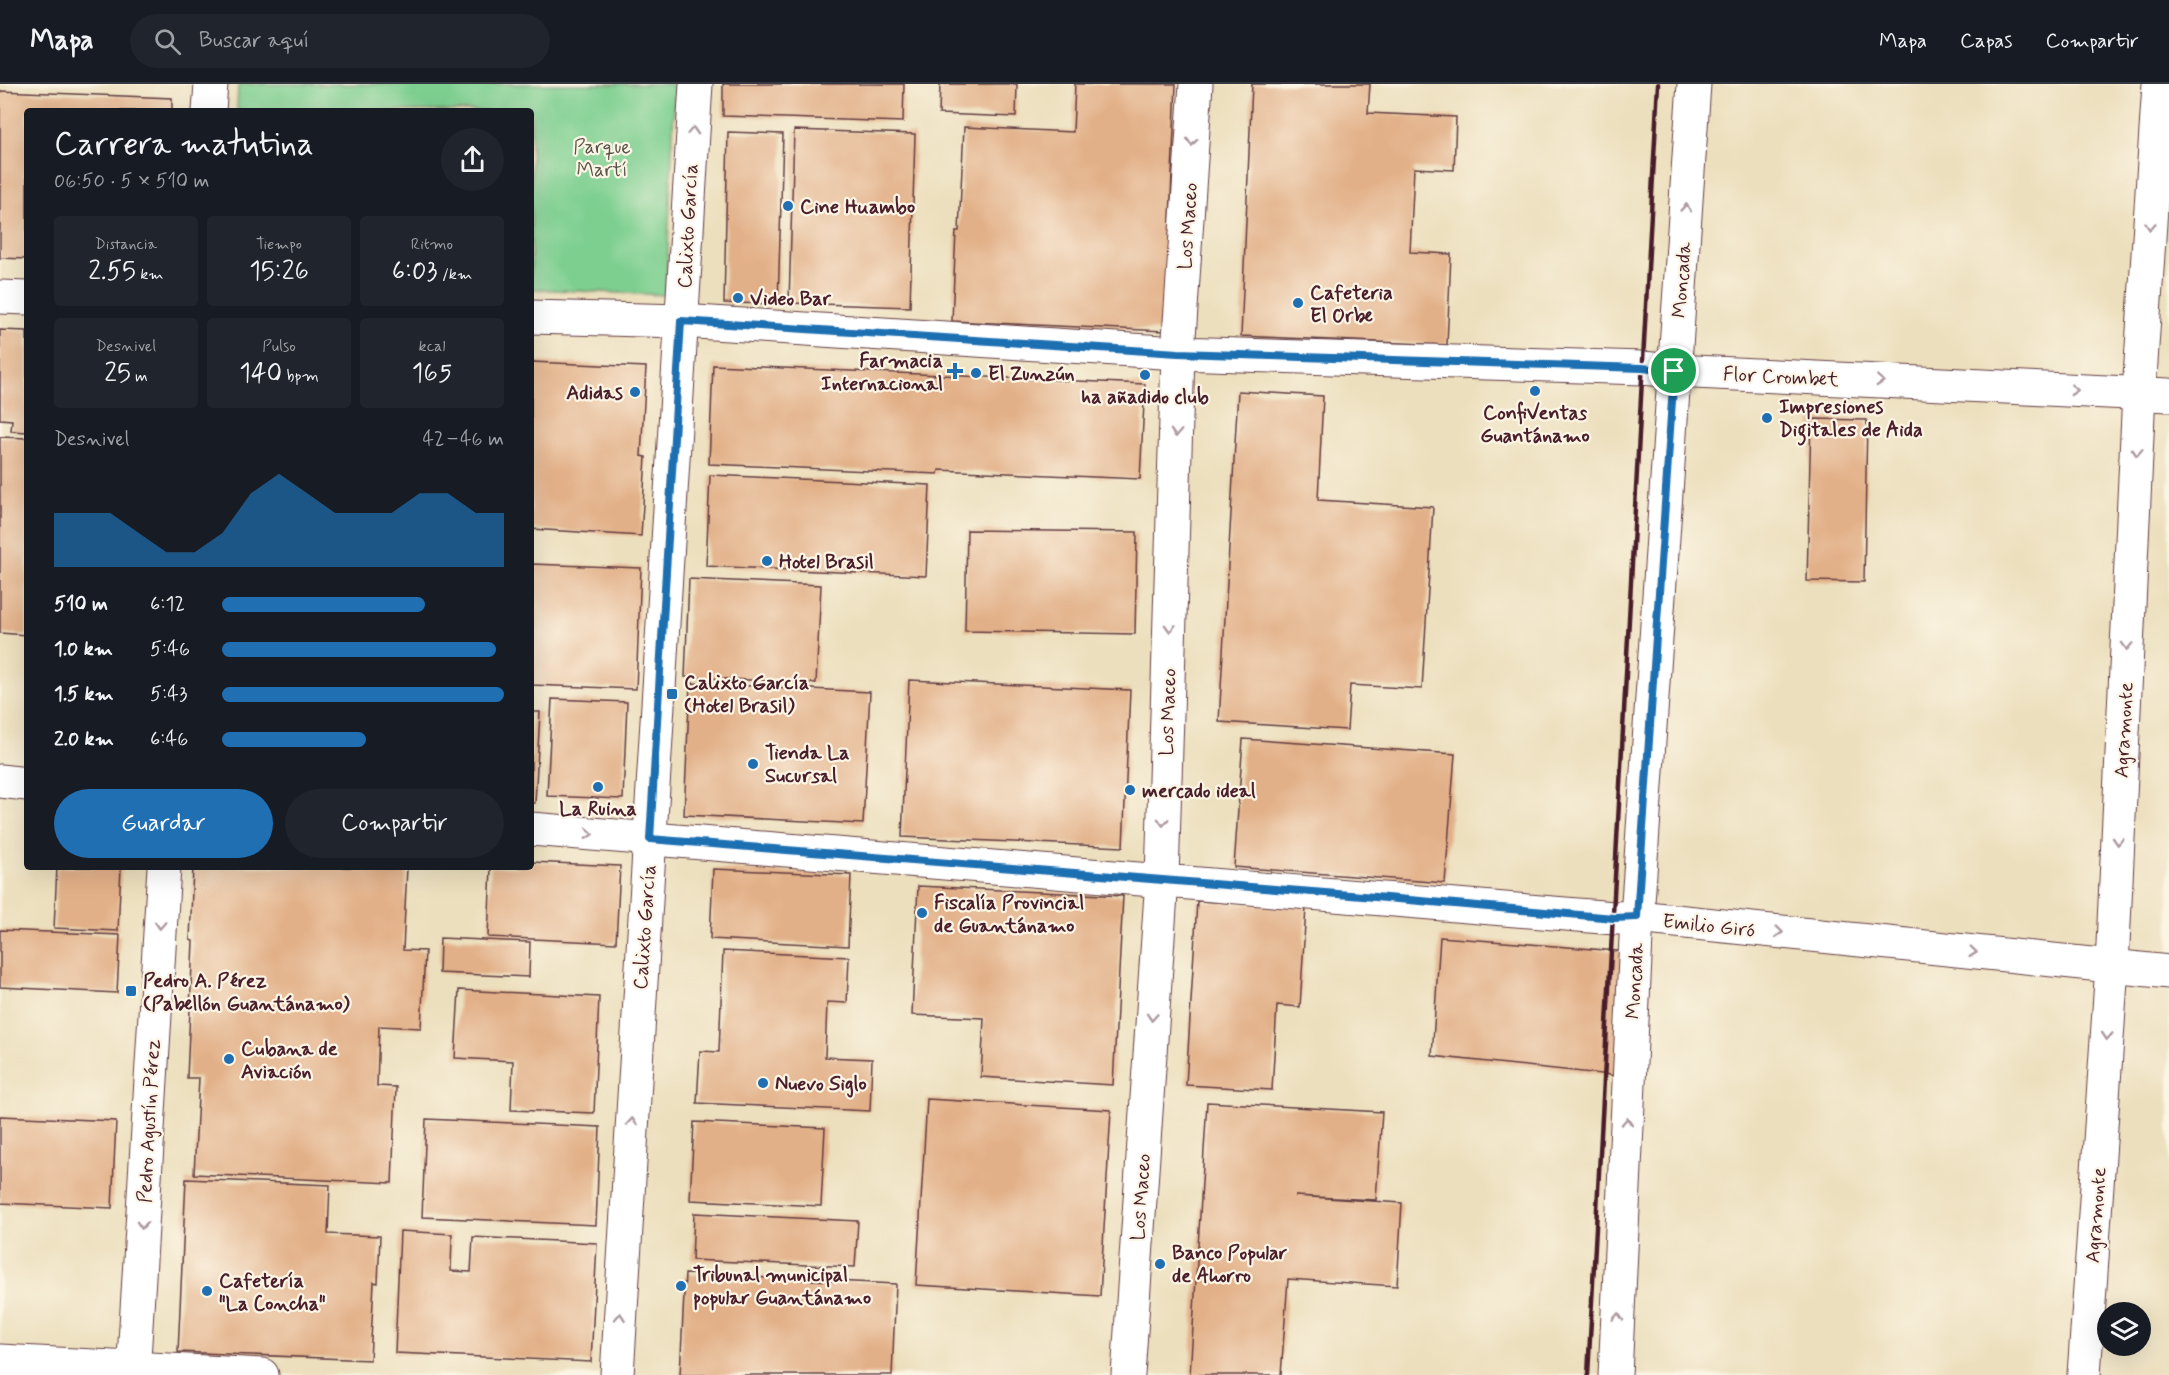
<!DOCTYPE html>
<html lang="es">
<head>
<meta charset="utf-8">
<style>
  :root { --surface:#171b24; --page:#20242c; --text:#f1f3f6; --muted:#9ea1a6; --line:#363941; --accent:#1f6fb2 }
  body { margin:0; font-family:Mynerve,sans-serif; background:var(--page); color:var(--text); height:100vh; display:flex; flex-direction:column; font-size:22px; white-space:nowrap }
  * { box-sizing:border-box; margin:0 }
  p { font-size:20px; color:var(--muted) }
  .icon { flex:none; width:33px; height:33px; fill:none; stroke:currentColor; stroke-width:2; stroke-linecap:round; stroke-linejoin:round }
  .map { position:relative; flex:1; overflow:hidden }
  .sheet { position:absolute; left:24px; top:24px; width:510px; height:762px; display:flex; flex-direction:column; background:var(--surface); border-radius:6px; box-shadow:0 6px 24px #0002 }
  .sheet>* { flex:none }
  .tools { position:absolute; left:2097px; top:1218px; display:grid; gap:12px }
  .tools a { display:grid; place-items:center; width:54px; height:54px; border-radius:50%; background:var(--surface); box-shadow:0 6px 24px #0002; font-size:30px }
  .pin { position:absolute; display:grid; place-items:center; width:51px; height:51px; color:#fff; margin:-26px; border:3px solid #fff; border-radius:50%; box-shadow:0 2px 6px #0007 }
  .round { display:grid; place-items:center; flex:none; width:63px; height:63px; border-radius:32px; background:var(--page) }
  .overview { display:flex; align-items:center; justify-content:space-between; height:102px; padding:0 30px }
  h1 { font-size:33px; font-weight:600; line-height:45px }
  .metrics { display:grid; grid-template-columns:repeat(3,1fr); gap:9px; height:102px; padding:6px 30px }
  .metrics div { display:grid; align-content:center; border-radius:6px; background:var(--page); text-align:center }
  .metrics b { font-size:26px; font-weight:600 }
  .metrics small { font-size:16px; font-weight:400 }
  .metrics p { font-size:16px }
  .chart { height:168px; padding:12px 30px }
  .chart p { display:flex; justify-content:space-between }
  .chart svg { width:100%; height:108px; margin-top:6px; fill:var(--accent); opacity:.7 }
  .button { display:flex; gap:12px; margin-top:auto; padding:12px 30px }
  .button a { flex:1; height:69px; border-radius:36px; background:var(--accent); color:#fff; font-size:24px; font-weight:600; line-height:69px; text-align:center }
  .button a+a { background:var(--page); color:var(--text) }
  ul { padding:0 30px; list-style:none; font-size:20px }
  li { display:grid; grid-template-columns:96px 72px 1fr; align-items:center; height:45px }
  li i { height:15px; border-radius:8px; background:var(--accent) }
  header { display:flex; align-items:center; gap:36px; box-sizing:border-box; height:84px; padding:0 30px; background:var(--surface); border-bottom:2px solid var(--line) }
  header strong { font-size:28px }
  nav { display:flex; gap:33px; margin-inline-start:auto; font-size:21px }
  .search { width:420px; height:54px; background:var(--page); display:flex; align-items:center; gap:15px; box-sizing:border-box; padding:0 21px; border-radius:33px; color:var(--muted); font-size:22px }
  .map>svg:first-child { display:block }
  .green { fill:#7dcf90; stroke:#64775e; stroke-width:1.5 }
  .building { fill:#e2b088 }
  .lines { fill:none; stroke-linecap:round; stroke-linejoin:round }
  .street-casing { stroke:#623c41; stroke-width:35 }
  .secondary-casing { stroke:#623c41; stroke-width:35 }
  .primary-casing { stroke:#623c41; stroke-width:35 }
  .street { stroke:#fff; stroke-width:33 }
  .secondary { stroke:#fff; stroke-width:33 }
  .primary { stroke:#fff; stroke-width:33 }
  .rail { stroke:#4a1f2b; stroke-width:4.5 }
  .oneway { stroke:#ae9aa0 }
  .route-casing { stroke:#fff; stroke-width:12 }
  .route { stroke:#1f6fb2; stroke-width:8 }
  .poi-dot { fill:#1f6fb2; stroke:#fcf5e5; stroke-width:2 }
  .labels { text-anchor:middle; stroke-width:4.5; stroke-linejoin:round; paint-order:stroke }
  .park-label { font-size:20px; fill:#595449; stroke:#fcf5e5 }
  .poi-label { font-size:20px; font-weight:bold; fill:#4a1f2b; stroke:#fcf5e5; text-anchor:start }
  .street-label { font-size:20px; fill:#4a1f2b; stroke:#fcf5e5 }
</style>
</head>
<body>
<header>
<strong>Mapa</strong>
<div class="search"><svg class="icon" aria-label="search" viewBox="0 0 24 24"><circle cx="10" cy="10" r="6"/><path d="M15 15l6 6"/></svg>Buscar aquí</div>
<nav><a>Mapa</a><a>Capas</a><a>Compartir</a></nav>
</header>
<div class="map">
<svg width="2169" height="1291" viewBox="0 0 2169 1291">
  <rect width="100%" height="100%" fill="#fcf5e5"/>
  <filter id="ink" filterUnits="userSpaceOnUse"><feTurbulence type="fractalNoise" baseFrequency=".0167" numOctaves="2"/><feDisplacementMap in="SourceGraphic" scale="12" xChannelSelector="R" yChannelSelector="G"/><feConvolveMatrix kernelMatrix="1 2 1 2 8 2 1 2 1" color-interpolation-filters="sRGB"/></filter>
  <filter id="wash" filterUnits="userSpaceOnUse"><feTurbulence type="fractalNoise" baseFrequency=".008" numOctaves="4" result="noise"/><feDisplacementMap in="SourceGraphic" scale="24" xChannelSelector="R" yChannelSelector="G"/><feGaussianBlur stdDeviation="1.35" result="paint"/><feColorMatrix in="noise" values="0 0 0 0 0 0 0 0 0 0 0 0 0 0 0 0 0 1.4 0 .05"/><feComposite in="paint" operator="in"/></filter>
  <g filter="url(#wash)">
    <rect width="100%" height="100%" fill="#ecdfbd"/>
    <!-- green -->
    <path class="green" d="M238,0H675L666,211L531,205V27H237Z"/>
    <g id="blocks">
      <!-- building -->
      <path class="building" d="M723,0H904L903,38L723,32Z
        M940,0H1017L1016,33L939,30Z
        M1075,0H1176L1165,247L952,237L956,147H959L964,43L1073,48Z
        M1252,0H1370L1368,29L1456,33L1454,86L1414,84L1410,168L1451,170L1447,261L1241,252Z
        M0,7L172,14V27H27V175L0,174Z
        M794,46L915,50L910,223L789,219Z
        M728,48L783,50L778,220L724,219Z
        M0,246L27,247V348L11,347L12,336L0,335Z
        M531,278L646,283L641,372L646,373L641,452L531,445Z
        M713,281L1145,300L1140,395L939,386L938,390L709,380Z
        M1238,307L1323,312L1318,416L1433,423L1422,605L1350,601L1347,646L1219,638Z
        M1811,335L1867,336L1864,498L1807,497Z
        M0,353L27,354V551L0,549Z
        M710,391L930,401L926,492L706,482Z
        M967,446L1137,448L1135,550L965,547Z
        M531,480L641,484L636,605L531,601Z
        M689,495L821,501L816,599L685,593Z
        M909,596L1130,606L1123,763L902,753Z
        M690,599L870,608L863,740L684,731Z
        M552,615L627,618L623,715L547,712Z
        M531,628H540L535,719H531Z
        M1243,655L1455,670L1445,799L1234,783Z
        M531,778L620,782L616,859L488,853L491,783H531Z
        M57,783H121L118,847L54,844Z
        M193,783H407L403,866L425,867L421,944L379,942L377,1002L396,1003L392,1099L194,1090L199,994H187L193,857L190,856Z
        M713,785L851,791L848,862L710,855Z
        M918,802L1123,812L1113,1001L981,993L984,934L912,931Z
        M1197,817L1306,823L1300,923L1277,921L1272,1006L1186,1001Z
        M0,846L120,851L117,909L0,903Z
        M1440,853L1630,868L1620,992L1432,972Z
        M440,854L530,858L529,893L439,889Z
        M723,867L849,873L847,919L827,918L825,973L872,975L870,1027L697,1019L700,967L719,968Z
        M459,906L599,913L594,1029L511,1026L513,977L455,974Z
        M927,1015L1111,1026L1100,1212L916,1201Z
        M1207,1018L1382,1028L1376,1116L1295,1112L1402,1119L1397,1202L1288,1195L1281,1291H1190Z
        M0,1032L116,1037L112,1124L0,1119Z
        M426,1035L600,1043L596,1141L422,1133Z
        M694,1038L825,1044L821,1122L690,1116Z
        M186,1095L330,1101L328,1150L380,1152L378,1199L374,1198L370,1276L178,1268Z
        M694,1129L858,1137L855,1183L692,1176Z
        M400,1147L452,1150L451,1187L471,1188L473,1153L597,1159L591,1278L395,1269Z
        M685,1190L896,1200L892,1291H680Z"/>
    </g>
  </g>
  <g filter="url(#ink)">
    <use href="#blocks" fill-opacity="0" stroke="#623c41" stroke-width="1.5"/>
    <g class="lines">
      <defs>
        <path id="street" d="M0,213L27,214
          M531,233L681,237L1178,269
          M0,697L27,700
          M1637,833L2169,888
          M2084,1291L2112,882L2139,309L2159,0"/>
        <path id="secondary" d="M1178,269L1642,284L1674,287L2169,311
          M531,745L1614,834L1637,833
          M0,1277L262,1291
          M1128,1291L1162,795L1178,269L1196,0
          M1615,1291L1637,833L1694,0"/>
        <path id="primary" d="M209,27L211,0
          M133,1291L164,783
          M617,1291L696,0"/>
      </defs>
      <!-- street casing -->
      <use href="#street" class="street-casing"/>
      <!-- secondary casing -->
      <use href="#secondary" class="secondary-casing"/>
      <!-- primary casing -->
      <use href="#primary" class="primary-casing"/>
      <!-- street -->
      <use href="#street" class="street"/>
      <!-- secondary -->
      <use href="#secondary" class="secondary"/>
      <!-- primary -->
      <use href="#primary" class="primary"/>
      <!-- rail -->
      <path class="rail" d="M1588,1291L1658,0"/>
    </g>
    <!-- one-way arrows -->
    <defs><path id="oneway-chevron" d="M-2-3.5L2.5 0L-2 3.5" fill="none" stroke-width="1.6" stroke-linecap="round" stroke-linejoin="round" transform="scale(1.5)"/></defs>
    <g class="oneway">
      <use href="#oneway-chevron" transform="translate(693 47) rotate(-87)"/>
      <use href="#oneway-chevron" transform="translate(1192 58) rotate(94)"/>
      <use href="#oneway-chevron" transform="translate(1686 124) rotate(-86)"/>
      <use href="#oneway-chevron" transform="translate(2150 142) rotate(94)"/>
      <use href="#oneway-chevron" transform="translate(1880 297) rotate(3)"/>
      <use href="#oneway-chevron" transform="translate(2074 306) rotate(3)"/>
      <use href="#oneway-chevron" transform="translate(1176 349) rotate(92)"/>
      <use href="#oneway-chevron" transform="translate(2137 368) rotate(93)"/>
      <use href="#oneway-chevron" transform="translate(1170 544) rotate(92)"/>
      <use href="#oneway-chevron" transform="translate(2127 562) rotate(93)"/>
      <use href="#oneway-chevron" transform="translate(1163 738) rotate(92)"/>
      <use href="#oneway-chevron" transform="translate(589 750) rotate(5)"/>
      <use href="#oneway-chevron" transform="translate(2118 757) rotate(93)"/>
      <use href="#oneway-chevron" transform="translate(160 841) rotate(93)"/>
      <use href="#oneway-chevron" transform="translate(1779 848) rotate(6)"/>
      <use href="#oneway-chevron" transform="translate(1973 868) rotate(6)"/>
      <use href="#oneway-chevron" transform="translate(1152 933) rotate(94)"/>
      <use href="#oneway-chevron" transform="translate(2107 952) rotate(94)"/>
      <use href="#oneway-chevron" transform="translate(632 1038) rotate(-86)"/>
      <use href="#oneway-chevron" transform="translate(1627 1038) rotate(-87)"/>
      <use href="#oneway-chevron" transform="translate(142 1141) rotate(93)"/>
      <use href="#oneway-chevron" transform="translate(620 1233) rotate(-86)"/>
      <use href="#oneway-chevron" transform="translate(1618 1233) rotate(-87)"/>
    </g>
  </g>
  <g class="lines" filter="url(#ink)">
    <defs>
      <path id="route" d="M681,237L1178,269L1642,284L1674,287L1637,833L1614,834L1375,813L650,755Z"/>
    </defs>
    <!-- route casing -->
    <use href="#route" class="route-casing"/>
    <!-- route -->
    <use href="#route" class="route"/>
  </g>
  <!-- markers -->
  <g class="poi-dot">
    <circle cx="788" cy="122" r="6"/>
    <circle cx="738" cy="214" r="6"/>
    <circle cx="1298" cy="219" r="6"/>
    <path d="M952 278h6v6h6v6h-6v6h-6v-6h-6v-6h6z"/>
    <circle cx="976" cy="289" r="6"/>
    <circle cx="1145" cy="291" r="6"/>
    <circle cx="1535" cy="307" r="6"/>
    <circle cx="635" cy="308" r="6"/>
    <circle cx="1767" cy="334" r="6"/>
    <circle cx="767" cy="477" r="6"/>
    <rect x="666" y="604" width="12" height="12" rx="3"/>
    <circle cx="753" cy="680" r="6"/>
    <circle cx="598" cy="703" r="6"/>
    <circle cx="1130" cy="706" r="6"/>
    <circle cx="922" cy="829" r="6"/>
    <rect x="125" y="901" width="12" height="12" rx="3"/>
    <circle cx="229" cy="975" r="6"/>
    <circle cx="763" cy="999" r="6"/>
    <circle cx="1160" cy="1180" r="6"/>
    <circle cx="681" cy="1202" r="6"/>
    <circle cx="207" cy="1207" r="6"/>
  </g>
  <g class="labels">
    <!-- park labels -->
    <g class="park-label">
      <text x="602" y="69">Parque<tspan x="602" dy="23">Martí</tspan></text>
    </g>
    <!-- poi labels -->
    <g class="poi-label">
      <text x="800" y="129">Cine Huambo</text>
      <text x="1310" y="215">Cafeteria<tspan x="1310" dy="23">El Orbe</tspan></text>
      <text x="750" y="221">Video Bar</text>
      <text x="943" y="283" text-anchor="end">Farmacia<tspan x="943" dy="23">Internacional</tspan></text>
      <text x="988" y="296">El Zunzún</text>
      <text x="623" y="315" text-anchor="end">Adidas</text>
      <text x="1145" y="319" text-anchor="middle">ha añadido club</text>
      <text x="1779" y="329">Impresiones<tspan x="1779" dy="23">Digitales de Aida</tspan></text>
      <text x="1535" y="335" text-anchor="middle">ConfiVentas<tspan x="1535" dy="23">Guantánamo</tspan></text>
      <text x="779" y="484">Hotel Brasil</text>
      <text x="684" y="605">Calixto García<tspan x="684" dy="23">(Hotel Brasil)</tspan></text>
      <text x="765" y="675">Tienda La<tspan x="765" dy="23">Sucursal</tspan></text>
      <text x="1142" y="713">mercado ideal</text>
      <text x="598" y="731" text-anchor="middle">La Ruina</text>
      <text x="934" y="825">Fiscalía Provincial<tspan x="934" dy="23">de Guantánamo</tspan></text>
      <text x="143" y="903">Pedro A. Pérez<tspan x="143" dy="23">(Pabellón Guantánamo)</tspan></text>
      <text x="241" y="971">Cubana de<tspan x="241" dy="23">Aviación</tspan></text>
      <text x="775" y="1006">Nuevo Siglo</text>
      <text x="1172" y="1175">Banco Popular<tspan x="1172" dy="23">de Ahorro</tspan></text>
      <text x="693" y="1197">Tribunal municipal<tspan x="693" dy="23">popular Guantánamo</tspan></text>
      <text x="219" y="1203">Cafetería<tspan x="219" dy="23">"La Concha"</tspan></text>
    </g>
    <!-- street labels -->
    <g class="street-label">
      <text transform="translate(687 142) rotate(-87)" y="7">Calixto García</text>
      <text transform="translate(1187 142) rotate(-86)" y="7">Los Maceo</text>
      <text transform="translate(1681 196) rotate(-86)" y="7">Moncada</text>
      <text transform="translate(1781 292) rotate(3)" y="7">Flor Crombet</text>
      <text transform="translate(1167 628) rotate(-88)" y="7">Los Maceo</text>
      <text transform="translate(2123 646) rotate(-87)" y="7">Agramonte</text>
      <text transform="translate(1709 841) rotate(6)" y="7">Emilio Giró</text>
      <text transform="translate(644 843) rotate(-86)" y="7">Calixto García</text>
      <text transform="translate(1634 897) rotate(-87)" y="7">Moncada</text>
      <text transform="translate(148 1037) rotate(-87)" y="7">Pedro Agustín Pérez</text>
      <text transform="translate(1140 1113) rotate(-86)" y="7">Los Maceo</text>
      <text transform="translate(2095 1131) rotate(-86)" y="7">Agramonte</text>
    </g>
  </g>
</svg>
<div class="tools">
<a><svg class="icon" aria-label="layers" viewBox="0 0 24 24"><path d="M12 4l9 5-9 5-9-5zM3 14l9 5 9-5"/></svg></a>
</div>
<div class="pin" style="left:1674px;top:287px;background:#1e9e55"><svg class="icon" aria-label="arrive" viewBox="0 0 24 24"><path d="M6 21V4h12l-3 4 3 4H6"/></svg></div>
<section class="sheet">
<div class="overview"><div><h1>Carrera matutina</h1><p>06:50 · 5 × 510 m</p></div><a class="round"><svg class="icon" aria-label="share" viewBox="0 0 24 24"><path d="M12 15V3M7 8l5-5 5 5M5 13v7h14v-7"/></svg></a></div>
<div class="metrics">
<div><p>Distancia</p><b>2.55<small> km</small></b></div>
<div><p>Tiempo</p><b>15:26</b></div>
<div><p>Ritmo</p><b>6:03<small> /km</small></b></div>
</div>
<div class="metrics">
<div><p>Desnivel</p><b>25<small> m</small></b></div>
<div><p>Pulso</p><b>140<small> bpm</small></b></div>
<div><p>kcal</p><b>165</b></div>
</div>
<div class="chart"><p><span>Desnivel</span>42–46 m</p>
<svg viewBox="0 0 160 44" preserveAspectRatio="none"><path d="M0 44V22L10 22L20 22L30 30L40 38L50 38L60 30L70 14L80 6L90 14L100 22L110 22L120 22L130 14L140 14L150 22L160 22V44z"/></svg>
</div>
<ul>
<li><b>510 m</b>6:12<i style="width:72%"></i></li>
<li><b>1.0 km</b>5:46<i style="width:97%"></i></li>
<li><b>1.5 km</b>5:43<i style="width:100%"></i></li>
<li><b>2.0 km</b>6:46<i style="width:51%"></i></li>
</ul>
<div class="button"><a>Guardar</a><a>Compartir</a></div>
</section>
</div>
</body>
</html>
